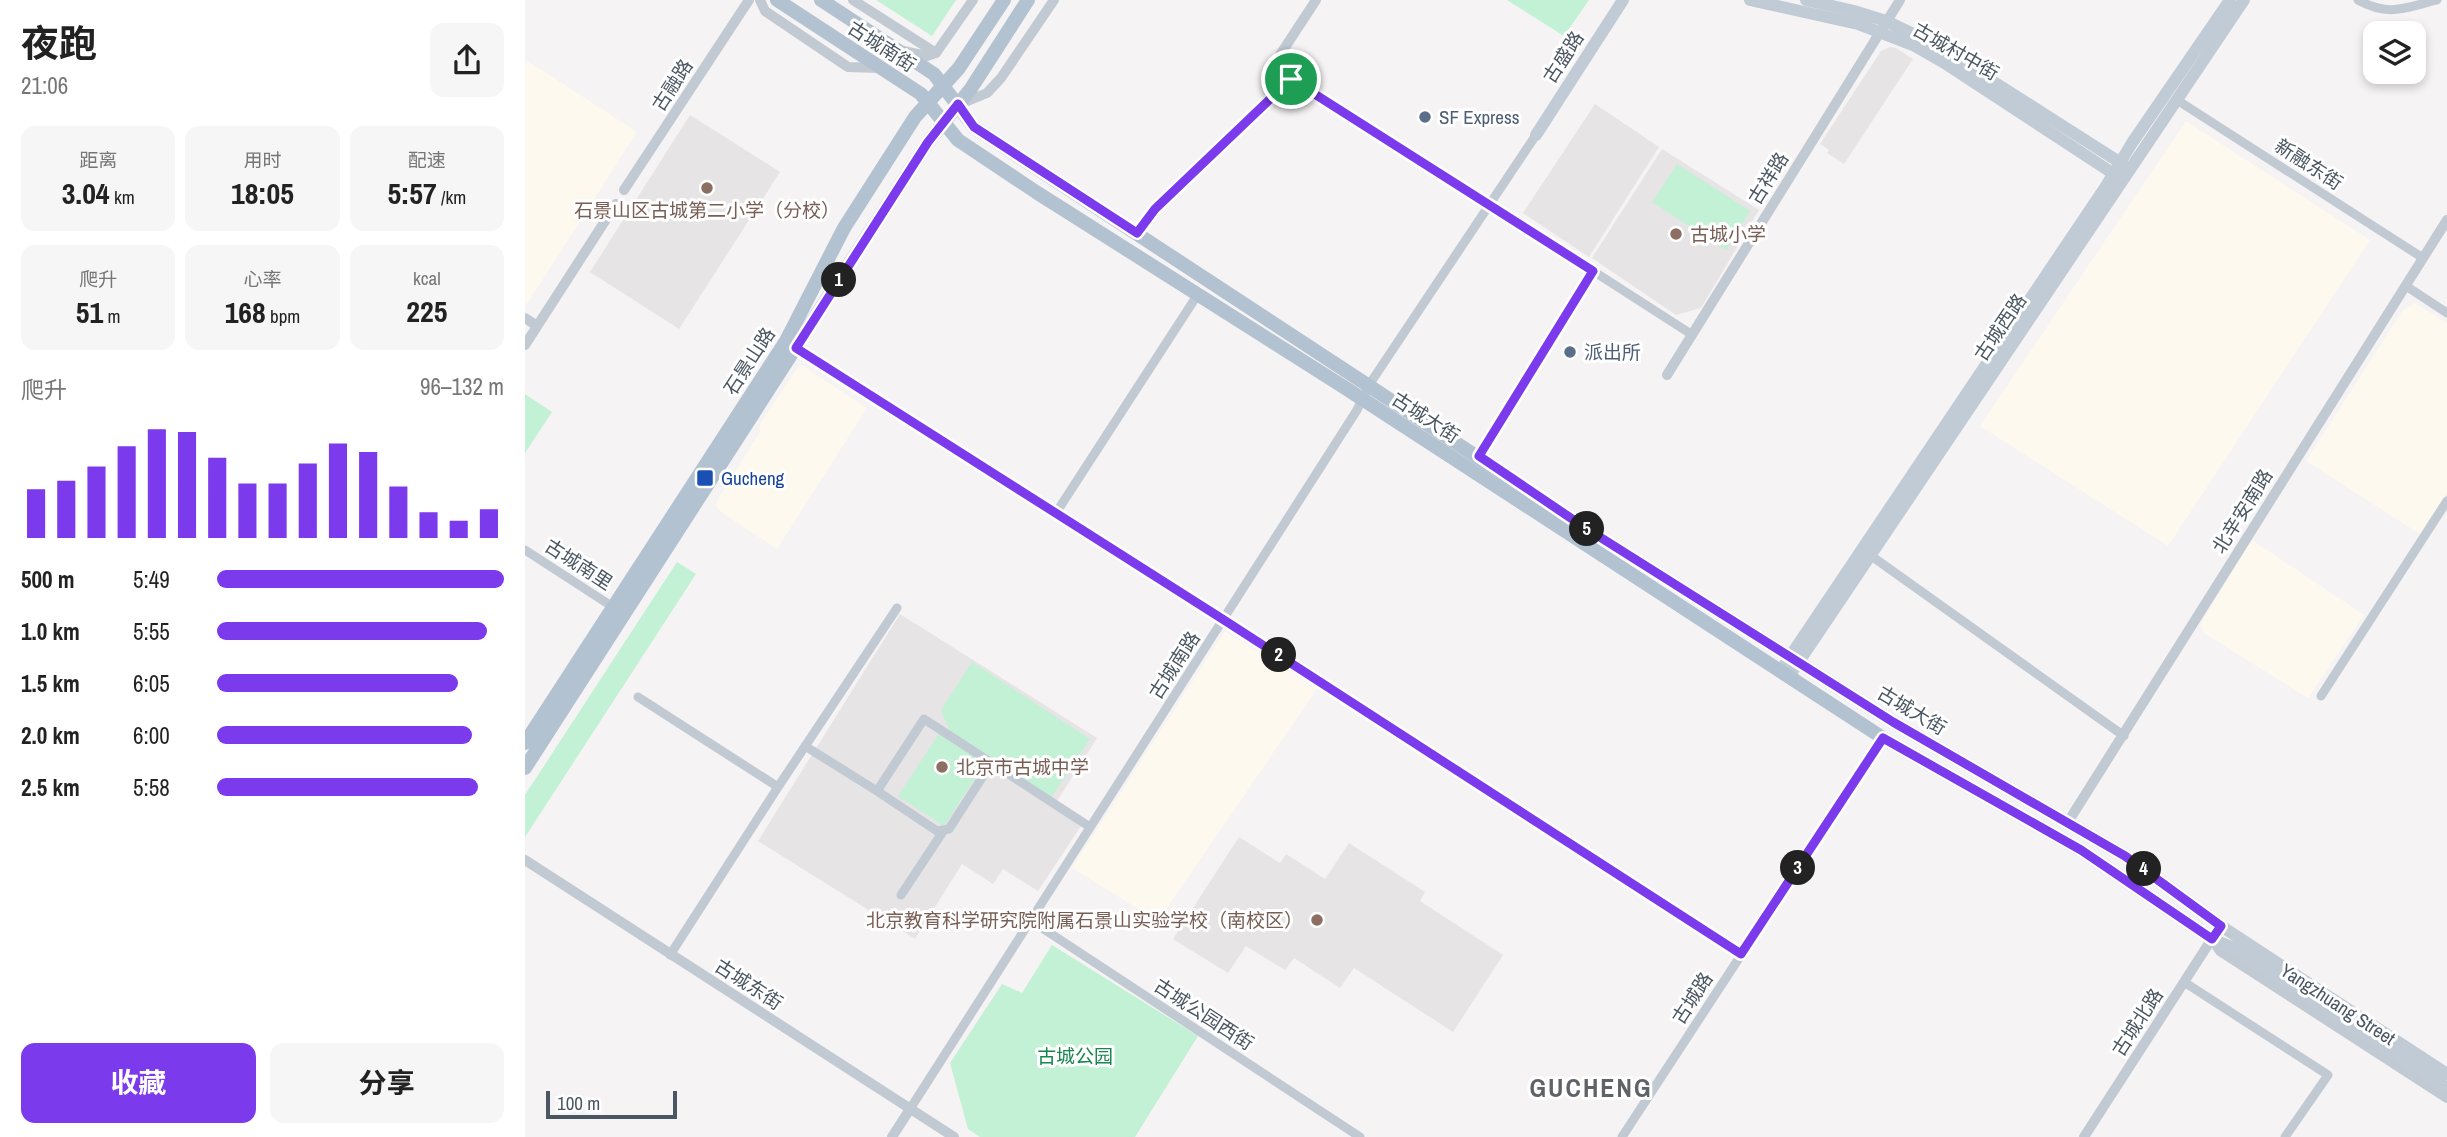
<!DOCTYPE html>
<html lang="zh">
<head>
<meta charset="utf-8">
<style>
  :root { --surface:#fff; --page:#f6f6f6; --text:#222; --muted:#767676; --accent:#7c3aed }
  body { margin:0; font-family:"Archivo Narrow","Noto Sans SC",sans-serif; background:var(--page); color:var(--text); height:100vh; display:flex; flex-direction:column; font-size:26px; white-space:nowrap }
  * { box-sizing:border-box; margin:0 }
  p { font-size:23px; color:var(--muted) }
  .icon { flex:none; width:38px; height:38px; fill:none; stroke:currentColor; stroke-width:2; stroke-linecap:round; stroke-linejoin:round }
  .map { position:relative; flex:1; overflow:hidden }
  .drawer { display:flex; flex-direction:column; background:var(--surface); width:525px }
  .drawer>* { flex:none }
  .tools { position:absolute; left:1838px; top:21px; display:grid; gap:14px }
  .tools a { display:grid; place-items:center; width:63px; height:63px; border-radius:14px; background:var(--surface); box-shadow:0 4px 10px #0003; font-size:35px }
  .scale { position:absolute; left:21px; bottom:18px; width:131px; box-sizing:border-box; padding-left:7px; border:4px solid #4a5661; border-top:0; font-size:19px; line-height:24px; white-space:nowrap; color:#4a5661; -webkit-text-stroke:5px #fff; paint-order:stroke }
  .pin { position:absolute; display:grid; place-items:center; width:60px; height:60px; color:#fff; margin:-30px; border:4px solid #fff; border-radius:50%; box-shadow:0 2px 7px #0007 }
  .km { position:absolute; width:35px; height:35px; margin:-18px; border-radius:50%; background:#222; color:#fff; font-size:19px; line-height:35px; text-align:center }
  .round { display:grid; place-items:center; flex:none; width:74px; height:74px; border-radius:14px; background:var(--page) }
  .headline { display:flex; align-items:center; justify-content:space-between; height:119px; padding:0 21px }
  h1 { font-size:38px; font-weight:700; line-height:52px }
  .figures { display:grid; grid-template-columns:repeat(3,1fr); gap:10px; height:119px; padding:7px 21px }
  .figures div { display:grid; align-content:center; border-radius:14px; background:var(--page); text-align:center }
  .figures b { font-size:30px; font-weight:700 }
  .figures small { font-size:19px; font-weight:400 }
  .figures p { font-size:19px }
  .chart { height:196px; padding:14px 21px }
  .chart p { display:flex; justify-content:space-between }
  .chart svg { width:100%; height:126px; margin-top:7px; stroke:var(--accent); stroke-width:6 }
  .primary-button { display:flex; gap:14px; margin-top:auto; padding:14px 21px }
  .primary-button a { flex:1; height:80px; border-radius:14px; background:var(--accent); color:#fff; font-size:28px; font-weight:700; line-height:80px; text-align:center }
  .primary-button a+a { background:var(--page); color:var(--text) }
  ul { padding:0 21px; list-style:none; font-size:23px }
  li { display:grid; grid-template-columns:112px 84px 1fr; align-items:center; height:52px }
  li i { height:18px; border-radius:9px; background:var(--accent) }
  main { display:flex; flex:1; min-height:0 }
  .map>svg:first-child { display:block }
  .commercial { fill:#fdf9ef }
  .education { fill:#e6e4e5 }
  .green { fill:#c3f1d5 }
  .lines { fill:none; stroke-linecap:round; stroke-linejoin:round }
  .minor { stroke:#c1cad2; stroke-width:9 }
  .tertiary { stroke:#c1cad2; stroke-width:10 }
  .secondary { stroke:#c1cbd6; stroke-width:12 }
  .primary { stroke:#b3c2d1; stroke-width:14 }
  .route-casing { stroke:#fff; stroke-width:14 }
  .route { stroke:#7c3aed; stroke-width:9 }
  .service-dot { fill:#5c6f8a; stroke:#fff; stroke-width:2.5 }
  .education-dot { fill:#8d6e63; stroke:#fff; stroke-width:2.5 }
  .transit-dot { fill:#1a4fb4; stroke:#fff; stroke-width:2.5 }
  .labels { text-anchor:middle; stroke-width:6; stroke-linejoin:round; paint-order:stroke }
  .street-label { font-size:19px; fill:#4a5661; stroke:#fff }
  .service-label { font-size:19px; fill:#4e5e75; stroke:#fff; text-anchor:start }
  .education-label { font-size:19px; fill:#785e54; stroke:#fff; text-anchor:start }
  .transit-label { font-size:19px; fill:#164399; stroke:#fff; text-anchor:start }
  .park-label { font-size:19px; fill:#17864f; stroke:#fff }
  .district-label { font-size:26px; font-weight:bold; letter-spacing:2px; fill:#5f6368; stroke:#fff }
</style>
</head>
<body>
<main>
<section class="drawer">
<div class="headline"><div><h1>夜跑</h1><p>21:06</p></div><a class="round"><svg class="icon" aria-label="share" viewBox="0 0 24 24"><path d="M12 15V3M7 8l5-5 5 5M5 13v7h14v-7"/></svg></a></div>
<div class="figures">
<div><p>距离</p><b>3.04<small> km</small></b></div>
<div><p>用时</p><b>18:05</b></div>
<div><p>配速</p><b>5:57<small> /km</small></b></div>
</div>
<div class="figures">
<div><p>爬升</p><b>51<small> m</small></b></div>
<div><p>心率</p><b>168<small> bpm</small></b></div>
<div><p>kcal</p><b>225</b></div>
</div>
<div class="chart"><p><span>爬升</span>96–132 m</p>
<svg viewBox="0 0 160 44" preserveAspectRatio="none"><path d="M5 44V27M15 44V24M25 44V19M35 44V12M45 44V6M55 44V7M65 44V16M75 44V25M85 44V25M95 44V18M105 44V11M115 44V14M125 44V26M135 44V35M145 44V38M155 44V34"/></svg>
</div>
<ul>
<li><b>500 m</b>5:49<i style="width:100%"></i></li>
<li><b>1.0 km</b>5:55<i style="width:94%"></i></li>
<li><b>1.5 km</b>6:05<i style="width:84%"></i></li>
<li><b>2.0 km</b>6:00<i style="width:89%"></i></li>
<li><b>2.5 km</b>5:58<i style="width:91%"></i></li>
</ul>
<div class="primary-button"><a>收藏</a><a>分享</a></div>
</section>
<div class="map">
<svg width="1922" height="1137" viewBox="0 0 1922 1137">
  <rect width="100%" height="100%" fill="#f5f3f3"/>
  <!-- commercial -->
  <path class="commercial" d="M3,61L112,132L2,304L0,303V65Z
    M1661,121L1845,240L1643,546L1455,426Z
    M1890,303L1922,323V492L1895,534L1781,461L1878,310Z
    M275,364L342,408L252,549L202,516L192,508L191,502L235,432V424Z
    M1727,540L1839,615L1783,698L1679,633L1675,625Z
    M700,631L792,689L633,921L547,868Z"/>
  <!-- education -->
  <path class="education" d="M1365,47L1371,48L1388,59L1319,164L1302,153L1304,150L1295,144L1356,51Z
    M1070,104L1134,147L1064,257L998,213Z
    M165,115L255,172L154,329L65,272Z
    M1137,149L1234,210L1176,308L1151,315L1067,258Z
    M375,614L572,738L532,801L560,820L513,891L478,869L468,884L437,864L390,939L233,841Z
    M714,837L755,863L761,854L800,879L824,843L900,892L895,901L978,955L928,1032L829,968L815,988L769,958L760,970L721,946L703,973L648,939Z"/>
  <!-- green -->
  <path class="green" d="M351,0H431L407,36Z
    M982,0H1064L1039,36Z
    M1152,164L1225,211L1201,250L1127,202Z
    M0,394L27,412L0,453Z
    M152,562L171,574L0,837V795Z
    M447,662L565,739L526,798L425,731L416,710Z
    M415,732L461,761L419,826L373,796Z
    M527,945L673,1036L610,1137H455L443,1129L425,1063L477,984L497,993Z"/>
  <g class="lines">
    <!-- minor -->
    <path class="minor" d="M1833,0C1864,17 1879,8 1912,0
      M766,79L1068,271
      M1652,100L1898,258
      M1881,286L1922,313
      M271,348L699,620L1216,954
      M954,456L1068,271L1166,334
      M531,513L673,294
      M0,550L88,607
      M1345,555L1599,736
      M1796,696L1922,501
      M113,697L253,787
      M280,746L352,791
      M467,762L424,829L412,831L352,791L399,719L565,827
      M376,895L419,830
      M505,920L835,1137
      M145,955L253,787L372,608
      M1659,982L1803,1075L1760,1137
      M385,1109L832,410L844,385L1011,135
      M1097,1137L1358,738"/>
    <!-- tertiary -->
    <path class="tertiary" d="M235,0L240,11L323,67L354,68
      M328,0L411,53
      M378,51L402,56L411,53L448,0
      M433,105L462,93L476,78L529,0
      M99,190L224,0
      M612,233L630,209L766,79L755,55L791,0
      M0,318L12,326
      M0,345L91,204
      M1142,375L1375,0
      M1543,822L1922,220
      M0,860L429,1137
      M1687,939L1695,951L1922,1098
      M367,1137L385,1109
      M1559,1137L1690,934"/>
    <!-- secondary -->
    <path class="secondary" d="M1225,0L1333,24L1390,46L1418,62L1592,176
      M1281,0L1329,11L1361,21L1409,44L1599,165
      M1011,135L1098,0
      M1256,670L1581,186L1607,143L1705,0
      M1265,675L1719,0
      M1696,926L1922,1074
      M1687,939L1709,948L1922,1088"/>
    <!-- primary -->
    <path class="primary" d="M252,0L396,94L433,140L511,192L822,389L1358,738L1556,850L1687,939
      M296,0L409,74L449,127L1059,527L1368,722L1600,856L1696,926
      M0,743L261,341L319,228L390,117L434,68L479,0
      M0,768L403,142L445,90L503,0"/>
  </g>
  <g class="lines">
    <defs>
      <path id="route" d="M766,79L1068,271L954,456L1059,527L1368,722L1600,856L1696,926L1687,939L1556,850L1358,738L1216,954L699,620L271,348L403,142L433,104L449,127L612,233L630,209Z"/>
    </defs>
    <!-- route casing -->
    <use href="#route" class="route-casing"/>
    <!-- route -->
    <use href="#route" class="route"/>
  </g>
  <!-- markers -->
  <g class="service-dot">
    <circle cx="900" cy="117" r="7"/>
    <circle cx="1045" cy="352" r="7"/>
  </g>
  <g class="education-dot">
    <circle cx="182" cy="188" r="7"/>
    <circle cx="1151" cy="234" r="7"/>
    <circle cx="417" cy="767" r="7"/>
    <circle cx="792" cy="920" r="7"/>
  </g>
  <rect class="transit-dot" x="171" y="469" width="18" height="18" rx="3.5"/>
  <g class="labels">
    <!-- street labels -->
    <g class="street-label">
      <text transform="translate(357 46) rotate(33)" y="7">古城南街</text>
      <text transform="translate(1431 51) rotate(30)" y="7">古城村中街</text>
      <text transform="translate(1038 57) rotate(-57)" y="7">古盛路</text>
      <text transform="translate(147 85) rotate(-57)" y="7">古融路</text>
      <text transform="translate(1784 164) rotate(33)" y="7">新融东街</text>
      <text transform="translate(1243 178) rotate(-58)" y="7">古祥路</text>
      <text transform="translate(1475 327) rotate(-56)" y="7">古城西路</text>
      <text transform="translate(224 361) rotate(-57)" y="7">石景山路</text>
      <text transform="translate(901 417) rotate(33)" y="7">古城大街</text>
      <text transform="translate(1717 511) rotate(-58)" y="7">北辛安南路</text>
      <text transform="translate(54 564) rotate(33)" y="7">古城南里</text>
      <text transform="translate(649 665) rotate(-57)" y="7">古城南路</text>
      <text transform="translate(1387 710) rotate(31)" y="7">古城大街</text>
      <text transform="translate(224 984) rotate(33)" y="7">古城东街</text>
      <text transform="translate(1167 998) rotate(-57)" y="7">古城路</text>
      <text transform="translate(1813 1004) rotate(33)" y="7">Yangzhuang Street</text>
      <text transform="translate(679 1014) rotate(33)" y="7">古城公园西街</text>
      <text transform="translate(1612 1022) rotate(-57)" y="7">古城北路</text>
    </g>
    <!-- service labels -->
    <g class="service-label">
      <text x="914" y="124">SF Express</text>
      <text x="1059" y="359">派出所</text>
    </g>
    <!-- education labels -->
    <g class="education-label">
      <text x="182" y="217" text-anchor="middle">石景山区古城第二小学（分校）</text>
      <text x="1165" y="241">古城小学</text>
      <text x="431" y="774">北京市古城中学</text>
      <text x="778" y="927" text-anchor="end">北京教育科学研究院附属石景山实验学校（南校区）</text>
    </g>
    <!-- transit labels -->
    <g class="transit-label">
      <text x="196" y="485">Gucheng</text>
    </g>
    <!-- park labels -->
    <g class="park-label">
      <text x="550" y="1063">古城公园</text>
    </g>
    <!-- district labels -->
    <g class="district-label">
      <text x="1066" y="1097">GUCHENG</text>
    </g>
  </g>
</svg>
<div class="tools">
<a><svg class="icon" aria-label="layers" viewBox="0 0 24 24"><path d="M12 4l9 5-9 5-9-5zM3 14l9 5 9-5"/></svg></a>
</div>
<div class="scale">100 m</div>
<div class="pin" style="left:766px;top:79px;background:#1e9e55"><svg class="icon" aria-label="arrive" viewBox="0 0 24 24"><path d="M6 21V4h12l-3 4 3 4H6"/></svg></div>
<b class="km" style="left:314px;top:280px">1</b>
<b class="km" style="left:754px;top:655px">2</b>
<b class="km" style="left:1273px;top:868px">3</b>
<b class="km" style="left:1619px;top:869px">4</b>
<b class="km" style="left:1062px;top:529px">5</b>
</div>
</main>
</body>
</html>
